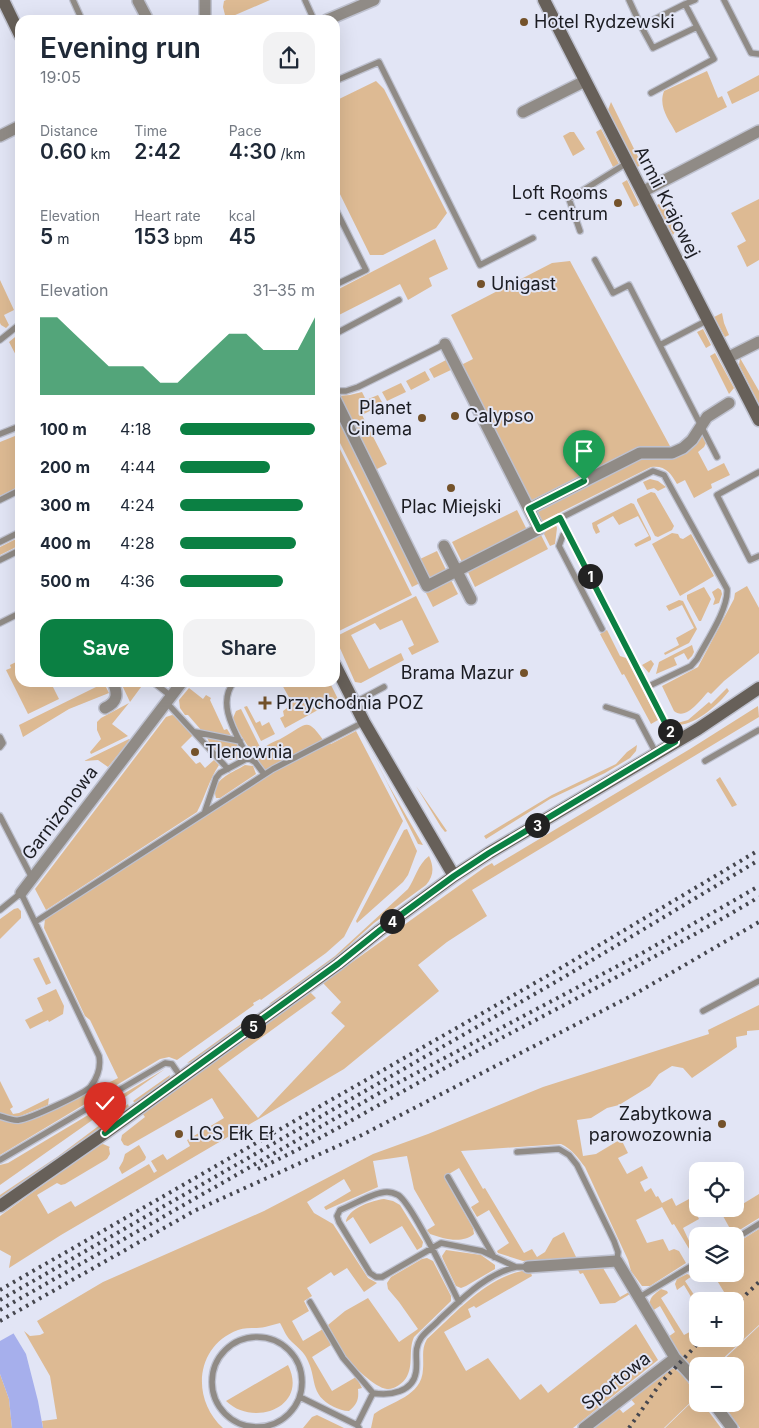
<!DOCTYPE html>
<html lang="en">
<head>
<meta charset="utf-8">
<style>
  :root { --surface:#fff; --page:#f2f2f3; --text:#1f2937; --muted:#747a83; --accent:#0b8043 }
  body { margin:0; font-family:Inter,sans-serif; background:var(--page); color:var(--text); height:100vh; display:flex; flex-direction:column; font-size:19px; white-space:nowrap }
  * { box-sizing:border-box; margin:0 }
  p { font-size:16px; color:var(--muted) }
  .icon { flex:none; width:28px; height:28px; fill:none; stroke:currentColor; stroke-width:2; stroke-linecap:round; stroke-linejoin:round }
  .map { position:relative; flex:1; overflow:hidden }
  .sheet { position:absolute; left:15px; top:15px; width:325px; height:672px; display:flex; flex-direction:column; background:var(--surface); border-radius:15px; box-shadow:0 5px 20px #0002 }
  .sheet>* { flex:none }
  .controls { position:absolute; left:689px; top:1162px; display:grid; gap:10px }
  .controls a { display:grid; place-items:center; width:55px; height:55px; border-radius:10px; background:var(--surface); box-shadow:0 5px 20px #0002; font-size:25px }
  .pin { position:absolute; display:grid; place-items:center; width:42px; height:42px; color:#fff; margin:-51px -21px; border-radius:50% 50% 50% 0; rotate:-45deg; box-shadow:0 0 5px #0007 }
  .pin .icon { rotate:45deg }
  .km { position:absolute; width:25px; height:25px; margin:-12px; border-radius:50%; background:#222; color:#fff; font-size:14px; line-height:25px; text-align:center }
  .round { display:grid; place-items:center; flex:none; width:52px; height:52px; border-radius:15px; background:var(--page) }
  .headline { display:flex; align-items:center; justify-content:space-between; height:85px; padding:0 25px }
  h1 { font-size:28px; font-weight:600; line-height:38px }
  .metrics { display:grid; grid-template-columns:repeat(3,1fr); gap:8px; height:85px; padding:5px 25px }
  .metrics div { display:grid; align-content:center }
  .metrics b { font-size:21px; font-weight:600 }
  .metrics small { font-size:14px; font-weight:400 }
  .metrics p { font-size:14px }
  .chart { height:140px; padding:10px 25px }
  .chart p { display:flex; justify-content:space-between }
  .chart svg { width:100%; height:90px; margin-top:5px; fill:var(--accent); opacity:.7 }
  .primary-button { display:flex; gap:10px; margin-top:auto; padding:10px 25px }
  .primary-button a { flex:1; height:58px; border-radius:15px; background:var(--accent); color:#fff; font-size:20px; font-weight:600; line-height:58px; text-align:center }
  .primary-button a+a { background:var(--page); color:var(--text) }
  ul { padding:0 25px; list-style:none; font-size:16px }
  li { display:grid; grid-template-columns:80px 60px 1fr; align-items:center; height:38px }
  li i { height:12px; border-radius:6px; background:var(--accent) }
  .map>svg:first-child { display:block }
  .green { fill:#ddba93 }
  .water { fill:#a6afec }
  .pier { fill:#e2e5f5 }
  .lines { fill:none; stroke-linecap:round; stroke-linejoin:round }
  .lane-casing { stroke:#bec1cf; stroke-width:8 }
  .street-casing { stroke:#bec1cf; stroke-width:14 }
  .secondary-casing { stroke:#bec1cf; stroke-width:15 }
  .lane { stroke:#908b86; stroke-width:5.5 }
  .street { stroke:#908b86; stroke-width:11 }
  .secondary { stroke:#676059; stroke-width:12 }
  .rail { stroke:#45464e; stroke-width:4; stroke-dasharray:2.5 5; stroke-linecap:butt }
  .route-casing { stroke:#fff; stroke-width:10 }
  .route { stroke:#0b8043; stroke-width:6 }
  .poi-dot { fill:#74522a; stroke:#e2e5f5; stroke-width:2 }
  .labels { text-anchor:middle; stroke-width:4; stroke-linejoin:round; paint-order:stroke }
  .poi-label { font-size:18px; fill:#1b1c22; stroke:#e2e5f5; text-anchor:start }
  .street-label { font-size:18px; fill:#1b1c22; stroke:#e2e5f5 }
</style>
</head>
<body>
<div class="map">
<svg width="759" height="1428" viewBox="0 0 759 1428">
  <rect width="100%" height="100%" fill="#e2e5f5"/>
  <!-- green -->
  <path class="green" d="M226,0H270L226,19L223,7L224,1Z
    M707,71L718,98L722,96L727,107L676,133C669,120 658,107 664,91Z
    M759,75V91L732,104L727,92Z
    M376,81L384,89L447,213L436,228L383,255H370L335,184V101Z
    M611,102L642,165L637,167L608,110Z
    M601,129L619,164L613,167L596,132Z
    M570,132H574L585,149L573,156L563,136Z
    M627,180L639,205L634,207L622,183Z
    M759,199V260L747,267L737,246L746,241L731,213Z
    M663,202L677,228L673,235L657,205Z
    M435,239L448,269L429,278L432,286L408,300L400,284L335,317V291Z
    M570,261L671,448L643,446L531,502L461,365L473,359L451,315L552,263Z
    M0,280L14,310L4,315L9,325L6,328L1,325L0,323Z
    M722,313L724,323L729,335L725,337L714,317Z
    M703,329L711,345L706,348L697,332Z
    M20,333V363L9,342Z
    M715,353L734,388L729,394L710,356Z
    M740,358L759,391V404L739,365Z
    M448,359L453,369L434,378L429,369Z
    M425,371L430,380L411,390L406,381Z
    M401,383L406,392L387,401L382,392Z
    M362,392L366,400L378,395L383,404L362,415L387,464L375,470L338,396L350,395Z
    M339,419L420,583L412,587L335,433V420Z
    M702,432L706,443L704,447L698,452L708,471L724,463L730,475L711,484L712,488L694,498L685,480L677,484C671,473 665,465 651,467L539,523L533,511L640,458L684,453L694,445Z
    M20,434V486L0,496V442Z
    M335,439L412,595L339,631L335,622Z
    M650,479L658,481L666,487L658,491L654,488L647,490L643,482Z
    M651,492L655,493L674,526L672,530L658,537L655,536L637,501V499Z
    M631,503L634,504L651,538V540L636,547L634,544L649,536L638,516L619,525L613,516L597,525L600,532L596,534L593,528L592,523Z
    M517,510L527,530L462,562L452,542Z
    M556,525L557,528L555,544L550,546L543,532Z
    M540,533L548,549L475,587L467,570Z
    M672,533L678,534L680,538L683,539L691,534L714,576L680,596L652,544Z
    M20,537V545L0,555V547Z
    M437,551L446,570L429,578L420,559Z
    M450,578L458,594L433,607L425,591Z
    M747,586L759,608V653L724,681L711,694L708,692C700,700 686,721 674,711L662,686L698,667L734,599L735,593Z
    M704,587L711,599L701,621H699L687,599V595Z
    M718,588L721,590L722,594L719,603L713,605L715,599L712,592Z
    M416,596L439,642L412,655L408,648L414,645L402,620L380,630L375,623L351,635L369,669L401,653L404,660L361,683L355,682L335,637Z
    M679,600L683,601L697,629L689,643L665,655L664,653L679,645L676,638L694,628L682,605L669,611L666,606Z
    M607,630L620,656L626,658L658,720L651,724L624,674L622,675L600,634Z
    M692,645L694,652L692,656L688,660L684,653L674,658L677,665L656,674L659,662Z
    M20,660V682L51,683L59,699L28,714L6,670L11,668L10,665Z
    M651,660L654,664L649,673L642,665Z
    M94,683H104L109,693L69,709L23,737L19,725L96,687Z
    M121,683H144L130,702Z
    M281,683H330L338,699L285,728L280,718L284,716L283,711L287,708L291,701Z
    M189,688L203,699L206,695L211,698L210,700L224,730L227,729L232,737L202,731L188,715H185L180,708L179,700Z
    M727,688L729,691C719,704 692,729 674,724L688,720L709,702L711,704Z
    M129,703L112,724L128,736L91,754L90,752L101,739L97,730V722L101,718Z
    M247,706L256,723L260,721L262,726L269,722L275,734L261,741L244,707Z
    M758,706L759,717L472,890L487,916L447,942L418,965L439,991L344,1069L61,1235L9,1268L11,1256L0,1250V1216L98,1145L103,1144L110,1147L109,1148L110,1154L107,1159L65,1184L61,1185L57,1183L37,1195L48,1214L71,1201L75,1207L149,1164L154,1173L157,1171L151,1161L163,1154L167,1160L190,1146L187,1140L224,1118L212,1098L128,1146L124,1145L121,1140L122,1135L145,1117L142,1113L310,992L316,998L218,1069L258,1118L345,1026L331,1013L341,1002L323,983L485,867L492,863L494,866L690,749Z
    M241,709L262,751C267,743 275,742 282,738C309,723 306,716 326,744H331L356,731L403,821L344,937L326,953L261,1000L260,999L253,1003L254,1005L177,1060L169,1057L160,1059L0,1155V1120L19,1123L40,1117L118,1078L90,1020L85,1016L44,928L45,919L261,780C265,764 252,753 244,740C239,733 236,725 233,718L236,711Z
    M172,715L175,716L193,735L181,747L196,764L200,762L205,768L214,760L219,765C209,780 205,797 197,812L46,910L35,889L166,717Z
    M360,729L388,784L423,845L418,844Z
    M207,737L236,742L241,753V757C228,767 211,750 207,737Z
    M129,739L130,740L108,767L98,760L84,761Z
    M637,745L636,751L630,758L605,773L550,799L486,839L484,836L552,795L616,764L627,752Z
    M245,765L253,766L256,774L220,798H216C210,780 232,773 245,765Z
    M720,777L737,805L732,807L716,780Z
    M416,786L447,831L445,832L441,827Z
    M407,829L417,851L408,875L403,882L357,923L356,921L404,830Z
    M429,856C434,867 434,876 426,885L374,923L335,958L273,1003L269,1004L335,956L408,889C415,879 418,864 429,856Z
    M18,908L21,911V918L0,939V919L14,909Z
    M39,957L51,983L46,985L33,959Z
    M56,989L64,1006L63,1014L49,1022L48,1020L30,1029L25,1020L43,1011L37,998Z
    M759,1005V1030L747,1031V1035L736,1037L737,1047L692,1078L683,1068L672,1066L659,1074L650,1086L619,1105L607,1108L591,1118L577,1120L583,1156L596,1154L621,1139L628,1153L618,1158L627,1174L642,1166L648,1178L640,1182L645,1192L651,1188L656,1197L658,1196L662,1203L672,1198L676,1206L689,1199L699,1219L683,1228L690,1243L697,1240V1256L694,1257L674,1224L672,1225L662,1207L636,1220L647,1243L663,1239L669,1251L674,1249L679,1251L686,1263L650,1286H642L631,1271L628,1260L585,1167C578,1158 572,1149 561,1144L461,1151L483,1189L485,1188L524,1253L532,1249L537,1257L545,1252L553,1238L564,1232L577,1259L523,1261L498,1253L497,1251L509,1243L489,1210L477,1217L471,1207L479,1202L459,1168L444,1177L473,1228L474,1234C462,1244 444,1239 430,1234L427,1230L435,1225L414,1189L407,1156L373,1161L378,1187L326,1210L324,1207L351,1191L344,1179L307,1202L314,1213L333,1224L368,1278L377,1283L364,1292L347,1268L334,1276L331,1272L307,1288L312,1296L304,1301L309,1311L292,1321L303,1341L323,1329L331,1345L312,1357L332,1391L356,1377L362,1388L358,1389C359,1400 357,1404 349,1411C343,1411 339,1409 334,1407C308,1394 318,1378 306,1357C302,1350 296,1346 290,1340C286,1336 283,1328 280,1323C275,1324 270,1326 265,1327C256,1329 247,1327 238,1330C195,1346 191,1399 223,1428H43L42,1421L57,1419L50,1376L24,1331L30,1336L40,1335L44,1333L37,1321L103,1282L264,1211L373,1154L428,1134L543,1087L709,1034L708,1030Z
    M255,1014L253,1018L191,1062L187,1063Z
    M165,1069L0,1185V1165L8,1163Z
    M170,1075L169,1079L135,1103L133,1101Z
    M0,1081L13,1107L10,1109L13,1114L19,1113L49,1098L48,1105L18,1117L0,1113Z
    M128,1104L129,1107L113,1119L0,1198V1195L57,1157Z
    M139,1145L146,1157L145,1160L122,1174L119,1168L123,1161L125,1154Z
    M759,1194V1218L733,1234L723,1216Z
    M384,1199L393,1201L400,1205L423,1242L422,1247L417,1250L402,1226L370,1244L353,1217L346,1222C347,1209 373,1200 384,1199Z
    M759,1229V1325L715,1366H698L697,1375L679,1354L668,1337L675,1332L660,1306L652,1311C646,1300 653,1295 661,1289L667,1291L668,1293L661,1298L684,1335L697,1328L698,1339H735V1301H727L729,1300L713,1274H735V1244Z
    M446,1250L481,1255L495,1265V1269L466,1286L461,1288L456,1286L443,1259L442,1256Z
    M427,1258L433,1261L451,1296V1301L414,1337C408,1350 414,1366 406,1378C403,1383 394,1390 387,1389C375,1388 352,1365 345,1355C339,1346 334,1335 328,1325L345,1311L368,1298L399,1342L418,1329L399,1302L388,1289L387,1283L391,1277L422,1259Z
    M603,1268L620,1297L629,1292L630,1294L615,1303L600,1304L583,1273L580,1274L578,1270Z
    M522,1271L531,1273L532,1276L476,1308L474,1306L468,1309L471,1317L444,1332L466,1371L488,1358L520,1400L541,1384L548,1393L636,1324L658,1360L573,1428H371L374,1414C391,1401 422,1397 423,1369C424,1358 421,1349 427,1339C455,1314 484,1279 522,1271Z
    M687,1274L692,1276L685,1281L698,1301L697,1307L684,1285L677,1290L675,1284L677,1279Z
    M759,1326V1428H740L723,1404H735V1366H717Z
    M288,1365C309,1407 254,1428 226,1401Z
    M672,1368C682,1371 691,1387 697,1396L664,1428H590L617,1406L623,1413L635,1404L629,1397L664,1370Z
    M0,1374L9,1399L12,1428H0Z
    M697,1397L698,1404H703L721,1428H665Z
    M317,1415L344,1428H303L312,1417Z"/>
  <!-- water -->
  <path class="water" d="M0,1311L26,1354L38,1401L43,1428H12L9,1399L0,1374Z"/>
  <!-- pier -->
  <path class="pier" d="M0,1308L16,1332L0,1341Z"/>
  <g class="lines">
    <defs>
      <path id="lane" d="M73,0L82,20
        M305,0L314,20
        M629,0L641,26L685,4L714,59L651,93
        M724,0L751,53L759,54
        M685,4L695,0
        M641,26L653,48L697,27
        M335,81L379,62L480,265L533,238
        M335,208L366,270L335,285
        M580,231L569,199L627,163
        M595,260L613,293L629,285L717,457
        M335,334L399,300
        M0,340L20,324
        M660,345L708,320
        M335,391H346L358,387L445,344
        M0,434L20,426
        M759,472L717,495L750,560L759,556
        M0,500L20,490
        M561,518L675,742
        M539,529L653,471L664,475L727,589C729,608 706,642 697,659L691,666L647,687
        M568,532L563,535L559,546L602,629
        M0,542L20,532
        M0,560L20,550
        M0,623L20,613
        M153,682L171,696
        M167,703L228,769
        M354,703L384,687
        M606,707L637,717L656,753
        M195,732L240,741
        M0,737L3,743L0,747
        M248,758L255,762L264,774
        M705,761L759,730
        M205,811L216,778L220,773L248,758C238,736 215,705 234,682
        M0,816L32,878
        M0,910L21,893L99,1056C101,1067 97,1078 91,1086C86,1093 29,1119 19,1120C14,1121 6,1118 0,1116
        M35,922L273,769L364,722
        M703,1011L759,981
        M517,1152L559,1149L569,1155L577,1165L614,1241L618,1252L617,1261
        M0,1160L165,1063L172,1064L181,1077
        M448,1177L494,1257
        M735,1239L759,1224
        M638,1298L698,1262
        M310,1302L343,1358L373,1393L357,1425L359,1428
        M459,1302C450,1284 412,1203 398,1195C396,1194 390,1192 387,1192C374,1192 353,1205 340,1210L337,1216L339,1222L370,1273L376,1277H382L441,1243L482,1251L516,1267H528
        M212 1382a45 45 0 1 1 90 0a45 45 0 1 1-90 0Z
        M373,1393C390,1396 413,1392 416,1372C418,1359 413,1350 421,1338C426,1331 434,1326 440,1319C462,1299 486,1274 516,1267
        M300,1397L357,1425"/>
      <path id="street" d="M205,0V20
        M138,1L148,20
        M327,20L374,0
        M523,112L585,81
        M0,136L20,126
        M642,192L759,131
        M727,358L759,342
        M335,399L427,586L539,529L445,344
        M529,509L640,453H672L683,448L692,440L707,417L729,403
        M444,546L471,599
        M105,708C118,702 118,694 113,682
        M21,893L182,682
        M528,1267L617,1261L675,1358L698,1383
        M714,1404L732,1428
        M584,1428L675,1358"/>
      <path id="secondary" d="M3,0L20,35
        M544,0L759,420
        M335,665L364,722L454,876
        M0,1206L105,1133L338,964L379,931L454,876L489,853L698,729L759,688"/>
    </defs>
    <!-- lane casing -->
    <use href="#lane" class="lane-casing"/>
    <!-- street casing -->
    <use href="#street" class="street-casing"/>
    <!-- secondary casing -->
    <use href="#secondary" class="secondary-casing"/>
    <!-- lane -->
    <use href="#lane" class="lane"/>
    <!-- street -->
    <use href="#street" class="street"/>
    <!-- secondary -->
    <use href="#secondary" class="secondary"/>
    <!-- rail -->
    <path class="rail" d="M258,1169C325,1138 389,1098 454,1063C556,1009 660,956 759,897
      M0,1290L554,972L759,850
      M0,1300L559,980L759,860
      M735,1305L759,1282
      M0,1310L390,1087L644,952L759,886
      M0,1321L194,1211L362,1135L633,995L759,922
      M629,1428L660,1384L702,1339"/>
  </g>
  <g class="lines">
    <defs>
      <path id="route" d="M105,1133L338,964L379,931L454,876L489,853L675,742L560,518L539,529L529,509L584,481"/>
    </defs>
    <!-- route casing -->
    <use href="#route" class="route-casing"/>
    <!-- route -->
    <use href="#route" class="route"/>
  </g>
  <!-- markers -->
  <g class="poi-dot">
    <circle cx="524" cy="22" r="5"/>
    <circle cx="618" cy="203" r="5"/>
    <circle cx="481" cy="284" r="5"/>
    <circle cx="455" cy="416" r="5"/>
    <circle cx="422" cy="418" r="5"/>
    <circle cx="451" cy="488" r="5"/>
    <circle cx="524" cy="673" r="5"/>
    <path d="M262.5 695.5h5v5h5v5h-5v5h-5v-5h-5v-5h5z"/>
    <circle cx="195" cy="752" r="5"/>
    <circle cx="722" cy="1124" r="5"/>
    <circle cx="179" cy="1134" r="5"/>
  </g>
  <g class="labels">
    <!-- poi labels -->
    <g class="poi-label">
      <text x="534" y="28">Hotel Rydzewski</text>
      <text x="608" y="199" text-anchor="end">Loft Rooms<tspan x="608" dy="21">- centrum</tspan></text>
      <text x="491" y="290">Unigast</text>
      <text x="412" y="414" text-anchor="end">Planet<tspan x="412" dy="21">Cinema</tspan></text>
      <text x="465" y="422">Calypso</text>
      <text x="451" y="513" text-anchor="middle">Plac Miejski</text>
      <text x="514" y="679" text-anchor="end">Brama Mazur</text>
      <text x="276" y="709">Przychodnia POZ</text>
      <text x="205" y="758">Tlenownia</text>
      <text x="712" y="1120" text-anchor="end">Zabytkowa<tspan x="712" dy="21">parowozownia</tspan></text>
      <text x="189" y="1140">LCS Ełk Eł</text>
    </g>
    <!-- street labels -->
    <g class="street-label">
      <text transform="translate(667 202) rotate(63)" y="6">Armii Krajowej</text>
      <text transform="translate(60 813) rotate(-53)" y="6">Garnizonowa</text>
      <text transform="translate(616 1381) rotate(-38)" y="6">Sportowa</text>
    </g>
  </g>
</svg>
<div class="controls">
<a><svg class="icon" aria-label="locate" viewBox="0 0 24 24"><circle cx="12" cy="12" r="6"/><path d="M12 2v4M12 18v4M2 12h4M18 12h4"/></svg></a>
<a><svg class="icon" aria-label="layers" viewBox="0 0 24 24"><path d="M12 4l9 5-9 5-9-5zM3 14l9 5 9-5"/></svg></a>
<a>+</a>
<a>−</a>
</div>
<div class="pin" style="left:584px;top:481px;background:#1e9e55"><svg class="icon" aria-label="arrive" viewBox="0 0 24 24"><path d="M6 21V4h12l-3 4 3 4H6"/></svg></div>
<div class="pin" style="left:105px;top:1133px;background:#d93025"><svg class="icon" aria-label="check" viewBox="0 0 24 24"><path d="M5 12l5 5 9-10"/></svg></div>
<b class="km" style="left:590px;top:576px">1</b>
<b class="km" style="left:670px;top:731px">2</b>
<b class="km" style="left:537px;top:825px">3</b>
<b class="km" style="left:392px;top:921px">4</b>
<b class="km" style="left:253px;top:1026px">5</b>
<section class="sheet">
<div class="headline"><div><h1>Evening run</h1><p>19:05</p></div><a class="round"><svg class="icon" aria-label="share" viewBox="0 0 24 24"><path d="M12 15V3M7 8l5-5 5 5M5 13v7h14v-7"/></svg></a></div>
<div class="metrics">
<div><p>Distance</p><b>0.60<small> km</small></b></div>
<div><p>Time</p><b>2:42</b></div>
<div><p>Pace</p><b>4:30<small> /km</small></b></div>
</div>
<div class="metrics">
<div><p>Elevation</p><b>5<small> m</small></b></div>
<div><p>Heart rate</p><b>153<small> bpm</small></b></div>
<div><p>kcal</p><b>45</b></div>
</div>
<div class="chart"><p><span>Elevation</span>31–35 m</p>
<svg viewBox="0 0 160 44" preserveAspectRatio="none"><path d="M0 44V6L10 6L20 14L30 22L40 30L50 30L60 30L70 38L80 38L90 30L100 22L110 14L120 14L130 22L140 22L150 22L160 6V44z"/></svg>
</div>
<ul>
<li><b>100 m</b>4:18<i style="width:100%"></i></li>
<li><b>200 m</b>4:44<i style="width:67%"></i></li>
<li><b>300 m</b>4:24<i style="width:91%"></i></li>
<li><b>400 m</b>4:28<i style="width:86%"></i></li>
<li><b>500 m</b>4:36<i style="width:76%"></i></li>
</ul>
<div class="primary-button"><a>Save</a><a>Share</a></div>
</section>
</div>
</body>
</html>
